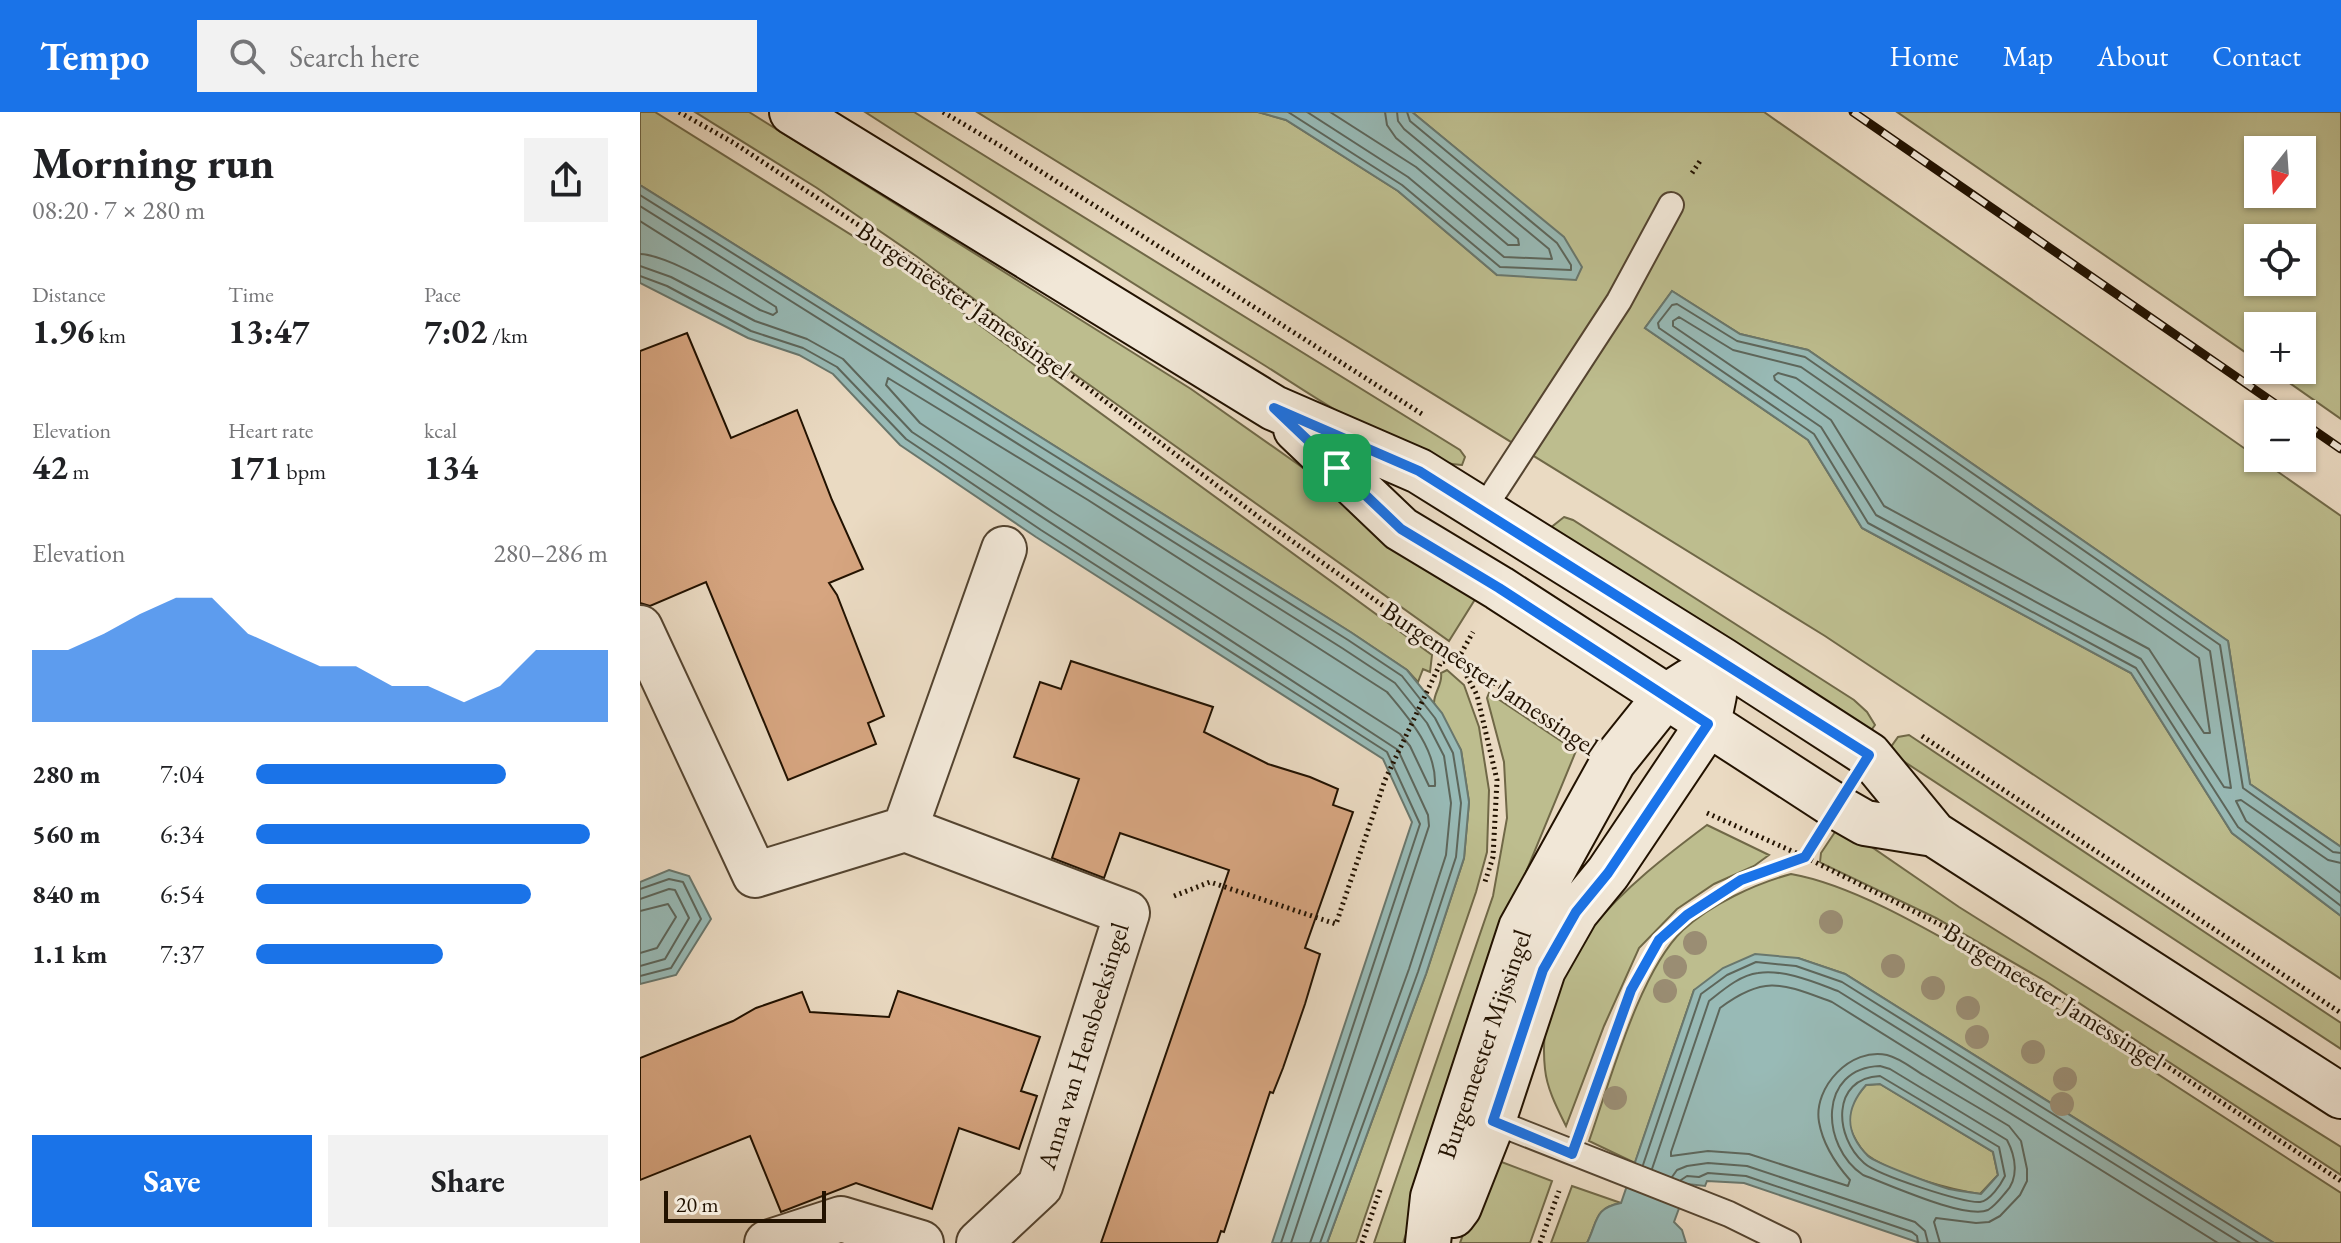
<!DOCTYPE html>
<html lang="en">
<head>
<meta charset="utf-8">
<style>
  :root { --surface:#fff; --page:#f2f2f2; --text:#202124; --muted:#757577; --accent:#1a73e8 }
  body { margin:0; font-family:"EB Garamond",serif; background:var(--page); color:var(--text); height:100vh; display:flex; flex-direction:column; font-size:30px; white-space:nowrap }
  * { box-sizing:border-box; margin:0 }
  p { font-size:26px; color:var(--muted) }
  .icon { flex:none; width:44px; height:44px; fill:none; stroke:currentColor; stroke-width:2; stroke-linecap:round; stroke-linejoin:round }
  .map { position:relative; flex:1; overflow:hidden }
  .sheet { display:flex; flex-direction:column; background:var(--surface); width:640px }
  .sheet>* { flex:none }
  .needle { width:52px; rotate:197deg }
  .buttons { position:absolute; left:1604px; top:24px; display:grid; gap:16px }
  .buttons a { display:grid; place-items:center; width:72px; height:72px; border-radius:0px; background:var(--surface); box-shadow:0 2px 6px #0004; font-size:40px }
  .scale { position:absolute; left:24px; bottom:20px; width:162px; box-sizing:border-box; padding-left:8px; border:4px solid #221200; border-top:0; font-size:22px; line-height:28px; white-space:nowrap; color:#221200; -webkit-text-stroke:6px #f1e7d7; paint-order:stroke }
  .pin { position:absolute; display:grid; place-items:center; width:68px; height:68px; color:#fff; margin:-34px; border-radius:16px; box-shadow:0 4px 12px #0006 }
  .round { display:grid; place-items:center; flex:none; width:84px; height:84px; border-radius:0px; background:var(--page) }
  .head { display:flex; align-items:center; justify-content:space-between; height:136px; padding:0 32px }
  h1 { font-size:44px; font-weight:700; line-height:60px }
  .stats { display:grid; grid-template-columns:repeat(3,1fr); gap:12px; height:136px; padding:8px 32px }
  .stats div { display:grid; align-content:center }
  .stats b { font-size:34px; font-weight:700 }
  .stats small { font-size:22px; font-weight:400 }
  .stats p { font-size:22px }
  .chart { height:224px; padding:16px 32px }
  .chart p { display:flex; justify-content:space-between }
  .chart svg { width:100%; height:144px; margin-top:8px; fill:var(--accent); opacity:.7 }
  .primary-button { display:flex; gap:16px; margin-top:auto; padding:16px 32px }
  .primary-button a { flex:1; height:92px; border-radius:0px; background:var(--accent); color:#fff; font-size:32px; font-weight:700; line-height:92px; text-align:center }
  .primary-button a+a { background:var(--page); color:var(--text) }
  ul { padding:0 32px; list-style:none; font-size:26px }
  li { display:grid; grid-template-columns:128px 96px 1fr; align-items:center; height:60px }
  li i { height:20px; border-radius:10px; background:var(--accent) }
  header { display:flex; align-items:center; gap:48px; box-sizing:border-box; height:112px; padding:0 40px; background:var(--accent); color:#fff }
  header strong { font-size:38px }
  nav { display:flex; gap:44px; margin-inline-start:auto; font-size:28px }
  .search { width:560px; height:72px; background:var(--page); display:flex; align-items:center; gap:20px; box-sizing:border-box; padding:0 28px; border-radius:0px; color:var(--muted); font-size:30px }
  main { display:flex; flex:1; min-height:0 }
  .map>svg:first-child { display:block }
  .green { fill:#bdbd8e; stroke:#706847; stroke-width:2; fill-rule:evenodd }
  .water { fill:#98bab6; stroke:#69776d; stroke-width:2; fill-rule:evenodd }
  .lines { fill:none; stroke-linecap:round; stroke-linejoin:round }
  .shore { stroke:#5d665b; stroke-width:2 }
  .building { fill:#d6a580; stroke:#221200; stroke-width:2 }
  .lane-casing { stroke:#544430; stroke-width:28 }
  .street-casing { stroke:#544430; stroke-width:48 }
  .secondary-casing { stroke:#221200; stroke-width:48 }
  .path { stroke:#221200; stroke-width:5; stroke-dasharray:2 4; stroke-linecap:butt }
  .lane { stroke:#f1e7d7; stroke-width:24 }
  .street { stroke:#f1e7d7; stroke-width:44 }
  .secondary { stroke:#f1e7d7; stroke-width:44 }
  .rail-casing { stroke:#221200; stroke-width:9 }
  .rail { stroke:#f1e7d7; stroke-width:6; stroke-dasharray:18; stroke-linecap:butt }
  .tree { fill:#9a8d73 }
  .route-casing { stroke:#fff; stroke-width:16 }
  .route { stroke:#1a73e8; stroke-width:10 }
  .labels { text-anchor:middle; stroke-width:6; stroke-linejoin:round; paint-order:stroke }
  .street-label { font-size:26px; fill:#221200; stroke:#f1e7d7 }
</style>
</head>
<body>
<header>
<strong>Tempo</strong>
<div class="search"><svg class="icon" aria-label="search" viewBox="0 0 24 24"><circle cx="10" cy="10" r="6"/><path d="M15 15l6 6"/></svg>Search here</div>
<nav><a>Home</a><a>Map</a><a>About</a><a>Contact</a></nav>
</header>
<main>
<section class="sheet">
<div class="head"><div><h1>Morning run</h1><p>08:20 · 7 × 280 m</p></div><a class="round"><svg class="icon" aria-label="share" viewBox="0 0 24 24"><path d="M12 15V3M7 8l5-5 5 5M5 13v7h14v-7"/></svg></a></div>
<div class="stats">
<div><p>Distance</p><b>1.96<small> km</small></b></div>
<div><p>Time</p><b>13:47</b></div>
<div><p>Pace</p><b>7:02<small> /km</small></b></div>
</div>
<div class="stats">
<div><p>Elevation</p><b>42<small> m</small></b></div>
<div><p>Heart rate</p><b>171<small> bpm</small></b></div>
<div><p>kcal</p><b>134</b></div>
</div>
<div class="chart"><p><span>Elevation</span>280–286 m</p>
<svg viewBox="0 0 160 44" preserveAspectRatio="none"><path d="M0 44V22L10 22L20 17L30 11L40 6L50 6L60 17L70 22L80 27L90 27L100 33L110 33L120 38L130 33L140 22L150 22L160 22V44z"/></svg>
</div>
<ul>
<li><b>280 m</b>7:04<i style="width:71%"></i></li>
<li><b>560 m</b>6:34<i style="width:95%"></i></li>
<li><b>840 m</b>6:54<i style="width:78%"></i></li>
<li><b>1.1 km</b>7:37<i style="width:53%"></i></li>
</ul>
<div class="primary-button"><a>Save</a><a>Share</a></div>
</section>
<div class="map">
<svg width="1701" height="1131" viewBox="0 0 1701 1131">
  <rect width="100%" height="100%" fill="#eadac2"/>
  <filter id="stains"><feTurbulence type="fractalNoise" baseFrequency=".0025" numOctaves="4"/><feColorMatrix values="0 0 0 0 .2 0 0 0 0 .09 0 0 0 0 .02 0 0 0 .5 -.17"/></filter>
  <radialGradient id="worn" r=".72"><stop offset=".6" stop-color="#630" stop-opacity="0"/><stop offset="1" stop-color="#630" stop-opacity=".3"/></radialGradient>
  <!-- green -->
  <path class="green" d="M0,0H15L245,144L792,543L790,560L783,557L778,570L767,558L712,521L0,73Z
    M55,0H109L551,277L659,353L754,425L839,481L809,529L437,264L279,146L177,76Z
    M225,0H274L820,338L825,345L822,353C769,351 672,283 624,253C490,170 358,86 225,0Z
    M337,0H618L646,8L758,79L857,163L923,125L772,0H1124L1701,404V735L1610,672L1588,529L1168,238L1100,222L1032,179L1005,216L1168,328L1222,416L1491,561L1592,721L1701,804V867L1185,524Z
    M1257,0H1701V307L1631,258H1662V214H1618V249ZM1618,38H1662V82H1618ZM1618,126H1662V170H1618Z
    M924,405L933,408L1214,588L1227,600L1235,613L1227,624L909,417Z
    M807,558L824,573L839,615L849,678L847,740L836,780L716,1131H687L786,862L824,746L829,690L821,638L794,591C794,580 803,572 801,561Z
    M849,581L936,639L879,777L763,1131H734L853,784L867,706L864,650L847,586Z
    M1269,623L1701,911V937L1248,639L1258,625Z
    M1067,713L1129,743L1114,754L1074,772L1037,797L999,836L964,914L926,1014C917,996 907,977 905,957C893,847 988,772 1067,713Z
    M1197,717L1217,725L1319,795L1701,1035V1063L1407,870L1296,806L1183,752L1180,750L1181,741Z
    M1151,762C1214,773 1292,820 1348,852L1701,1081V1131H1634L1205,862L1158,846L1054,878L995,1051L949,1029C970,970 999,860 1043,818C1071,792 1115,772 1151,762Z
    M1240,972L1353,1040L1358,1063L1340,1082C1307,1077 1262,1064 1233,1047C1221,1041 1209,1019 1208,1005C1208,993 1219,981 1226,973Z
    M851,1046L912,1069L890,1131H820Z
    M932,1074L981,1091C954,1096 958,1109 947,1131H911Z"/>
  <!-- water -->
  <path class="water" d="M618,0H772L924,125L942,155L936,168L857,163L758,79L646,8Z
    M0,73L712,521L767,558L802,601L821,638L829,690L824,746L786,862L687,1131H632L772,710L743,647L396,425L260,333L193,262L159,243L108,226L0,171Z
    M1032,179L1100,222L1168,238L1588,529L1610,672L1701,735V804L1592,721L1491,561L1222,416L1168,328L1005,216Z
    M29,758L49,764L71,807L36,863L0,872V770Z
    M1115,842L1158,846L1205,862L1634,1131H1280L1104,1071L1067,1069L1065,1074L1048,1072L1034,1110L1042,1118L1046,1131H947C958,1109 954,1096 981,1091L1054,878L1083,856ZM1240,972L1353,1040L1358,1063L1341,1082C1330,1080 1319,1079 1309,1077C1296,1073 1237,1052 1228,1044C1204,1020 1205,997 1226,973Z"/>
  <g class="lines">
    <!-- shore -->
    <path class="shore" d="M648,0L762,73L860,155L931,158V153L917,131L770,9L767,0
      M667,0L768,65L864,145L912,147L909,137L764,17L758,9L757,0
      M690,0L776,55L868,133H879L878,127L756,26L747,13L745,0
      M0,83L708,528L762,564L795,606L813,641L821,691L816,745L778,860L680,1131
      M0,94L702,536L755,571L787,611L804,644L811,691L806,743L769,857L670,1131
      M0,109L136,195L137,200L133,203L120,198C92,183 30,143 0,142
      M0,154L31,165L115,209L167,227L203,247L272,320L758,638L788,703L789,714L651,1131
      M0,164L27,174L111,219L163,236L197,255L266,327L401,418L747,640L780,712L641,1131
      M1039,205L1093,238L1161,255L1570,539L1591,676L1584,675L1501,547L1236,403L1181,315L1033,214V209Z
      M1138,261L1156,266L1559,546L1570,621H1564L1509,537L1244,394L1191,308L1135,268L1134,264Z
      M248,266L448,388L747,580C769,606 797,638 795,674H789L770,634L760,622L413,400L280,311L246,273Z
      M1701,741L1693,740L1603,676L1580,533L1165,245L1097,229L1037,192L1032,193L1018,211L1019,216L1174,322L1228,411L1496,556L1598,715L1701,794
      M1701,751L1688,748L1601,688L1596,689L1606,709L1701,781
      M0,777L29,767L43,770L61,807L31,856L0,864
      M0,787L29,777L35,778L49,806L25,847L0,854
      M0,799L28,792L36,805L17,836L0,841
      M1240,954L1250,957L1367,1028C1376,1045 1379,1066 1366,1080C1361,1086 1355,1094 1348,1098C1326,1108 1248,1072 1223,1063C1180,1034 1178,956 1240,954Z
      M1240,964L1359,1035L1365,1064C1361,1072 1350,1089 1340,1090C1323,1091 1237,1063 1224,1051C1194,1025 1191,966 1240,964Z
      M1003,1053L1061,882L1087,863L1116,850L1156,854L1202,870L1619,1131
      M1012,1057L1069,889C1083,878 1100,863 1118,861C1144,857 1174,870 1198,879L1601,1131
      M1032,1065L1037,1058L1047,1054L1068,1051L1107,1054L1275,1110L1285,1119L1288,1131
      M1041,1068L1047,1064L1059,1065L1068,1061L1106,1064L1272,1120L1277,1124L1278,1131
      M1300,1131L1294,1110L1296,1106L1336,1111L1349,1110L1360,1104L1380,1083L1387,1069V1057L1381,1029L1369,1014C1341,997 1313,981 1285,964C1273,957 1260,946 1247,943C1211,935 1173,975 1179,1010C1183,1033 1195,1051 1210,1068L1208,1074L1109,1042L1068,1039L1031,1044V1040L1080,896C1125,862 1143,872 1192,890L1578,1131"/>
  </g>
  <!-- building -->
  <path class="building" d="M47,221L91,326L157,298L192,388L223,457L189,471L197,483L244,604L228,611L236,632L148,668L66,470L10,494L0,491V239Z
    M431,549L573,595L564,620L628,652L670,665L698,677L693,693L713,700L665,836L680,842L665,892L643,956L633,981L630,980L584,1120L581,1119L577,1131H461L589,758L480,721L464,766L412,746L439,667L374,645L400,570L421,577Z
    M258,879L400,925L381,979L397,984L379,1037L319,1016L292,1097L216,1071L141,1100L110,1024L0,1068V946L93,909L116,896L162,880L170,900L249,905Z"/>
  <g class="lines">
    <defs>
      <path id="lane" d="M842,399L979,189L1031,93
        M853,1009L1089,1102L1148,1131"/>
      <path id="street" d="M0,516L115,763L265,717L487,801L400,1074L339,1131
        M265,717L364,437
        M127,1131L201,1107L281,1131"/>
      <path id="secondary" d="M152,0L634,296L779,359L1082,548L1229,643L1294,722L1701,984
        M656,317L761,417L859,476L1197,695L1225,711L1294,722
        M813,1103L819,1095L853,1009L903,858L936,800L968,761L1068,612L1074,583
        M788,1131L793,1085L881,816L973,650L1025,585L1050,569"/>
    </defs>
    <!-- lane casing -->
    <use href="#lane" class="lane-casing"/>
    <!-- street casing -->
    <use href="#street" class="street-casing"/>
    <!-- secondary casing -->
    <use href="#secondary" class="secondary-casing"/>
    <!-- path -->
    <path class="path" d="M39,0L94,31L320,180L624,409L818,547L934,624
      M303,0L364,36L782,302
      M1052,61L1060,49
      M818,547L833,520
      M818,548L837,583L857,668L853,745L844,773
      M1282,624L1701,901
      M1067,701L1165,745L1311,818L1487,928L1701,1069
      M534,784L570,770L696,812L745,668L801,550L817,547
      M946,1002L991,878L1019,828L1047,803L1101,768L1165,745L1171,736
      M722,1131L740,1078
      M900,1131L919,1079"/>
    <!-- lane -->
    <use href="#lane" class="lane"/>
    <!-- street -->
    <use href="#street" class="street"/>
    <!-- secondary -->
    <use href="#secondary" class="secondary"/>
    <defs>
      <path id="rail" d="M1213,0L1650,302
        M1662,310L1701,337"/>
    </defs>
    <!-- rail casing -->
    <use href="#rail" class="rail-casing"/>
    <!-- rail -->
    <use href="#rail" class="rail"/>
  </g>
  <!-- trees -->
  <g class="tree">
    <circle cx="1191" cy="810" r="12"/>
    <circle cx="1055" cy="831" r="12"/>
    <circle cx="1253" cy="854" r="12"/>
    <circle cx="1035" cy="855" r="12"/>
    <circle cx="1293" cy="876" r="12"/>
    <circle cx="1025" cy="879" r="12"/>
    <circle cx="1328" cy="896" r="12"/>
    <circle cx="1337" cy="925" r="12"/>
    <circle cx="1393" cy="940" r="12"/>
    <circle cx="1425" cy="967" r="12"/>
    <circle cx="975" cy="986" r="12"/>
    <circle cx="1422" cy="992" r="12"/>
  </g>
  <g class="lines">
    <defs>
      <path id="route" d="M634,296L779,359L1229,643L1165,745L1101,768L1047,803L1019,828L991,878L932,1042L853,1009L903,858L936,800L968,761L1068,612L859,476L761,417Z"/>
    </defs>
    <!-- route casing -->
    <use href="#route" class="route-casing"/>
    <!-- route -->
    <use href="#route" class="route"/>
  </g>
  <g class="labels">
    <!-- street labels -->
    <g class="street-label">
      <text transform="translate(324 188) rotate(35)" y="9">Burgemeester Jamessingel</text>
      <text transform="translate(850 566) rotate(34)" y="9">Burgemeester Jamessingel</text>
      <text transform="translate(1414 884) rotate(32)" y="9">Burgemeester Jamessingel</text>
      <text transform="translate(844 932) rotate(-71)" y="9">Burgemeester Mijssingel</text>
      <text transform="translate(443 934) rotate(-73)" y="9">Anna van Hensbeeksingel</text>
    </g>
  </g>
  <rect width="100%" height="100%" filter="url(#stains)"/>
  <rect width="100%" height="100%" fill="url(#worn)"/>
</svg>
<div class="buttons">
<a><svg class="needle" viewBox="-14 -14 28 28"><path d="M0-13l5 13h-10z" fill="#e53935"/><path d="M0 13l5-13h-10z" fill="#757577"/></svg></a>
<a><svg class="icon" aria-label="locate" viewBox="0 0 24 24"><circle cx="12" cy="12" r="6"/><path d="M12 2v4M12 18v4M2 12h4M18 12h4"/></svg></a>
<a>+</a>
<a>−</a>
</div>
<div class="scale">20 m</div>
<div class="pin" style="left:697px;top:356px;background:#1e9e55"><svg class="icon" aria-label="arrive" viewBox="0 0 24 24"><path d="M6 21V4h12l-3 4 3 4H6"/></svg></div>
</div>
</main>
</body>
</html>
